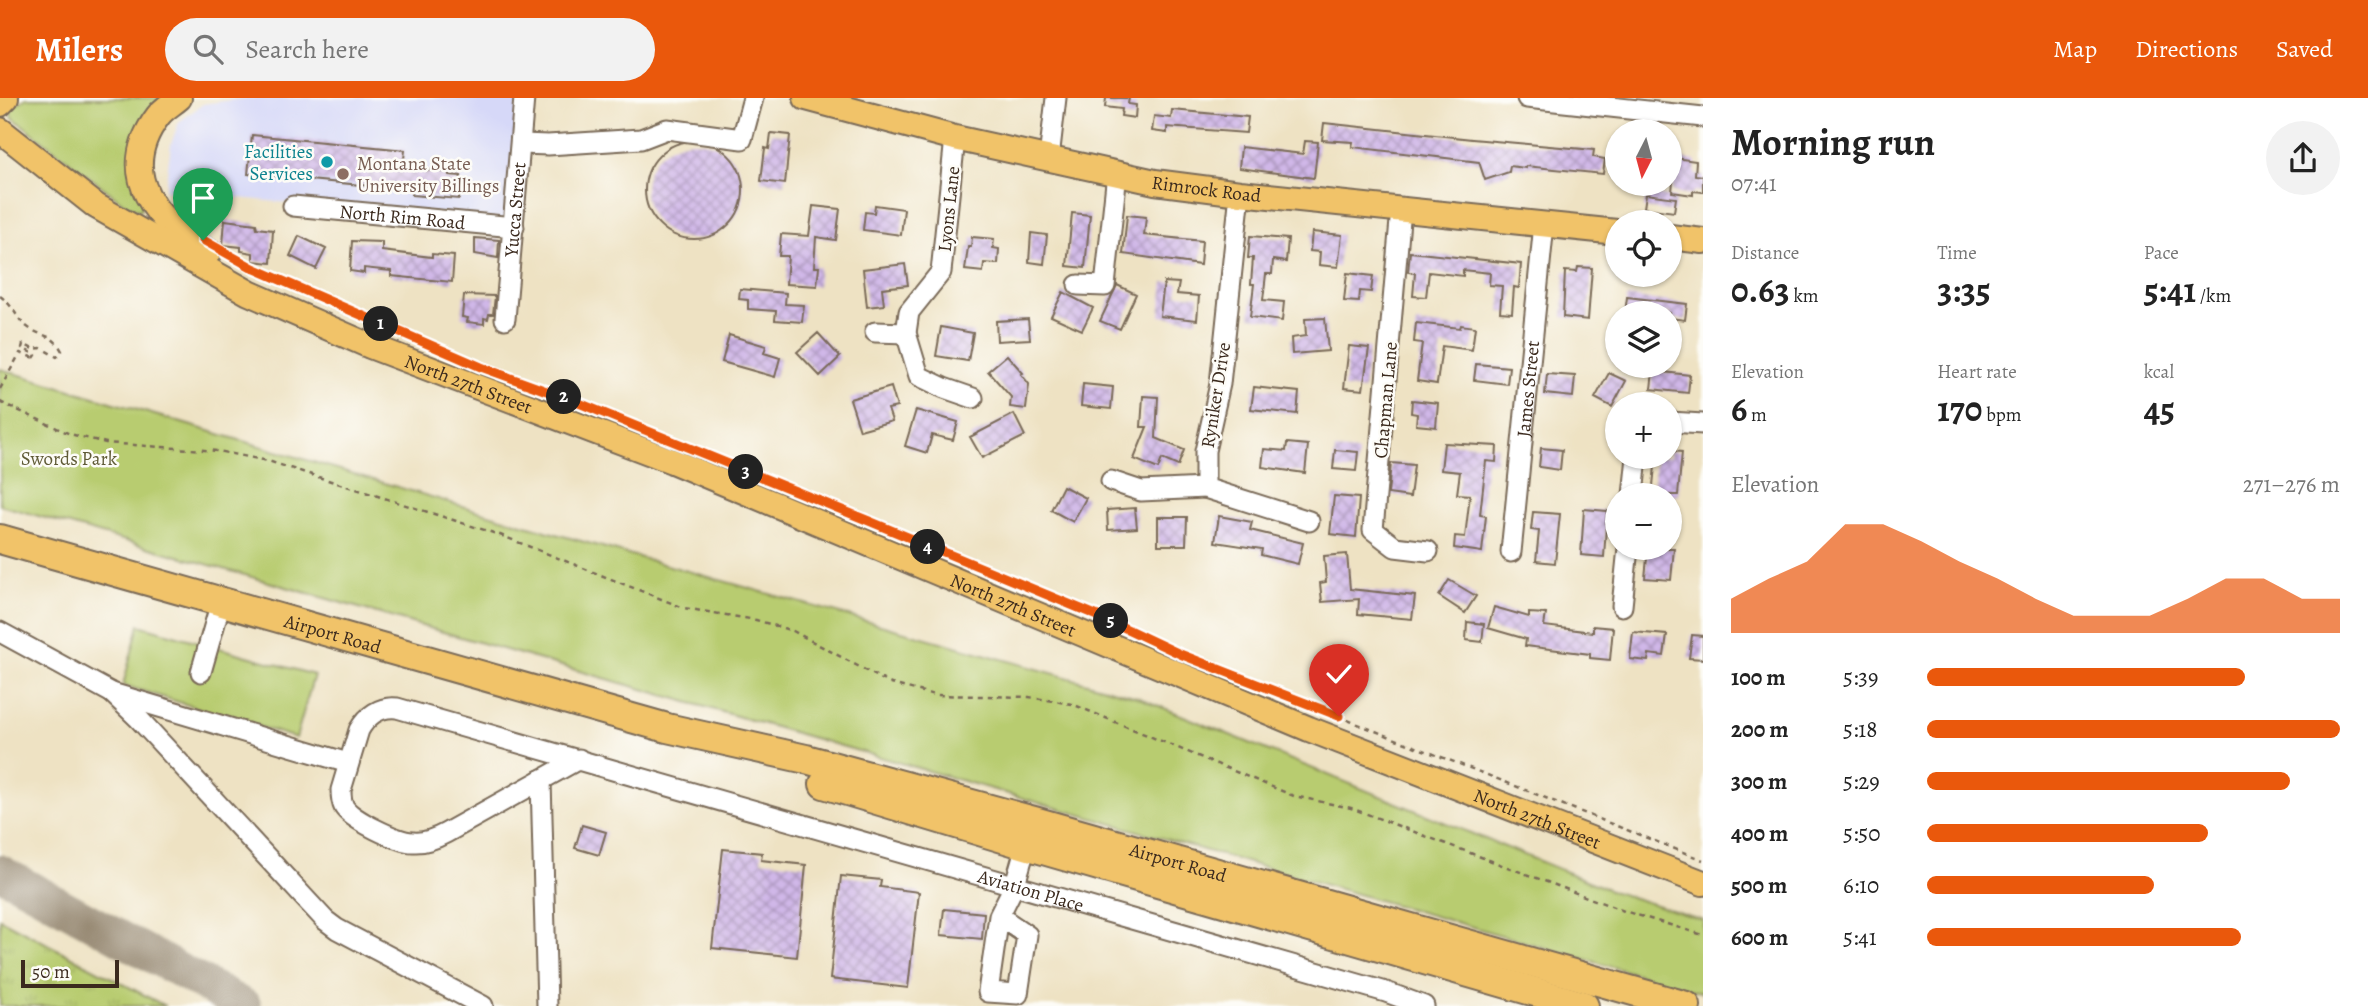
<!DOCTYPE html>
<html lang="en">
<head>
<meta charset="utf-8">
<style>
  :root { --surface:#fff; --page:#f2f2f2; --text:#222; --muted:#767676; --accent:#ea580c }
  body { margin:0; font-family:Alegreya,serif; background:var(--page); color:var(--text); height:100vh; display:flex; flex-direction:column; font-size:26px; white-space:nowrap }
  * { box-sizing:border-box; margin:0 }
  p { font-size:23px; color:var(--muted) }
  .icon { flex:none; width:38px; height:38px; fill:none; stroke:currentColor; stroke-width:2; stroke-linecap:round; stroke-linejoin:round }
  .map { position:relative; flex:1; overflow:hidden }
  .drawer { display:flex; flex-direction:column; background:var(--surface); width:665px }
  .drawer>* { flex:none }
  .needle { width:46px; rotate:186deg }
  .controls { position:absolute; left:1605px; top:21px; display:grid; gap:14px }
  .controls a { display:grid; place-items:center; width:77px; height:77px; border-radius:50%; background:var(--surface); box-shadow:0 2px 5px #0004; font-size:35px }
  .scale { position:absolute; left:21px; bottom:18px; width:98px; box-sizing:border-box; padding-left:7px; border:4px solid #3b2a1e; border-top:0; font-size:19px; line-height:24px; white-space:nowrap; color:#3b2a1e; -webkit-text-stroke:5px #fdfcf7; paint-order:stroke }
  .pin { position:absolute; display:grid; place-items:center; width:60px; height:60px; color:#fff; margin:-72px -30px; border-radius:50% 50% 50% 0; rotate:-45deg; box-shadow:0 0 7px #0007 }
  .pin .icon { rotate:45deg }
  .km { position:absolute; width:35px; height:35px; margin:-18px; border-radius:50%; background:#222; color:#fff; font-size:19px; line-height:35px; text-align:center }
  .round { display:grid; place-items:center; flex:none; width:74px; height:74px; border-radius:37px; background:var(--page) }
  .head { display:flex; align-items:center; justify-content:space-between; height:119px; padding:0 28px }
  h1 { font-size:38px; font-weight:700; line-height:52px }
  .figures { display:grid; grid-template-columns:repeat(3,1fr); gap:10px; height:119px; padding:7px 28px }
  .figures div { display:grid; align-content:center }
  .figures b { font-size:35px; font-weight:700 }
  .figures small { font-size:19px; font-weight:400 }
  .figures p { font-size:19px }
  .chart { height:196px; padding:14px 28px }
  .chart p { display:flex; justify-content:space-between }
  .chart svg { width:100%; height:126px; margin-top:7px; fill:var(--accent); opacity:.7 }
  ul { padding:0 28px; list-style:none; font-size:23px }
  li { display:grid; grid-template-columns:112px 84px 1fr; align-items:center; height:52px }
  li i { height:18px; border-radius:9px; background:var(--accent) }
  header { display:flex; align-items:center; gap:42px; box-sizing:border-box; height:98px; padding:0 35px; background:var(--accent); color:#fff }
  header strong { font-size:33px }
  nav { display:flex; gap:38px; margin-inline-start:auto; font-size:24px }
  .search { width:490px; height:63px; background:var(--page); display:flex; align-items:center; gap:18px; box-sizing:border-box; padding:0 24px; border-radius:38px; color:var(--muted); font-size:26px }
  main { display:flex; flex:1; min-height:0 }
  .map>svg:first-child { display:block }
  .built { fill:#d6d8f8 }
  .grass { fill:url(#grass-tufts); stroke:#7a7b47; stroke-width:2 }
  .park { fill:#b8cc70; stroke:#7a7b47; stroke-width:2 }
  .lines { fill:none; stroke-linecap:round; stroke-linejoin:round }
  .taxiway { stroke:#948670; stroke-width:35 }
  .building { fill:url(#building-cross-hatch) }
  .minor-casing { stroke:#7a6a58; stroke-width:23 }
  .major-casing { stroke:#7a6a58; stroke-width:28 }
  .highway-casing { stroke:#7a6a58; stroke-width:32 }
  .path { stroke:#7a6a58; stroke-width:2.5; stroke-dasharray:5 5; stroke-linecap:butt }
  .minor { stroke:#fff; stroke-width:19 }
  .major { stroke:#f1c369; stroke-width:24 }
  .highway { stroke:#f1c369; stroke-width:28 }
  .route-casing { stroke:#fff; stroke-width:14 }
  .route { stroke:#ea580c; stroke-width:9 }
  .culture-dot { fill:#0f9aa8; stroke:#fdfcf7; stroke-width:2.5 }
  .education-dot { fill:#8d6e63; stroke:#fdfcf7; stroke-width:2.5 }
  .labels { text-anchor:middle; stroke-width:5; stroke-linejoin:round; paint-order:stroke }
  .culture-label { font-size:19px; fill:#0d838f; stroke:#fdfcf7; text-anchor:end }
  .education-label { font-size:19px; fill:#785e54; stroke:#fdfcf7; text-anchor:start }
  .street-label { font-size:19px; fill:#3b2a1e; stroke:#fdfcf7 }
  .park-label { font-size:19px; fill:#605b37; stroke:#fdfcf7 }
</style>
</head>
<body>
<header>
<strong>Milers</strong>
<div class="search"><svg class="icon" aria-label="search" viewBox="0 0 24 24"><circle cx="10" cy="10" r="6"/><path d="M15 15l6 6"/></svg>Search here</div>
<nav><a>Map</a><a>Directions</a><a>Saved</a></nav>
</header>
<main>
<div class="map">
<svg width="1703" height="908" viewBox="0 0 1703 908">
  <defs>
    <pattern id="grass-tufts" width="24" height="20" patternUnits="userSpaceOnUse" patternTransform="scale(1.75)"><rect width="24" height="20" fill="#b8cc70"/><path d="M3 7l-1-3M5 7V3M7 7l1-3M15 17l-1-3M17 17v-4M19 17l1-3" fill="none" stroke="#9faf61"/></pattern>
    <pattern id="building-cross-hatch" width="8" height="8" patternUnits="userSpaceOnUse" patternTransform="scale(1.75)"><rect width="8" height="8" fill="#d0b7e8"/><path d="M0 0l8 8M0 8l8-8" fill="none" stroke="#aa95bb"/></pattern>
  </defs>
  <rect width="100%" height="100%" fill="#fdfcf7"/>
  <filter id="ink" filterUnits="userSpaceOnUse"><feTurbulence type="fractalNoise" baseFrequency=".0143" numOctaves="2"/><feDisplacementMap in="SourceGraphic" scale="14" xChannelSelector="R" yChannelSelector="G"/><feConvolveMatrix kernelMatrix="1 2 1 2 8 2 1 2 1" color-interpolation-filters="sRGB"/></filter>
  <filter id="wash" filterUnits="userSpaceOnUse"><feTurbulence type="fractalNoise" baseFrequency=".00686" numOctaves="4" result="noise"/><feDisplacementMap in="SourceGraphic" scale="28" xChannelSelector="R" yChannelSelector="G"/><feGaussianBlur stdDeviation="1.57" result="paint"/><feColorMatrix in="noise" values="0 0 0 0 0 0 0 0 0 0 0 0 0 0 0 0 0 1.4 0 .05"/><feComposite in="paint" operator="in"/></filter>
  <g filter="url(#wash)">
    <rect width="100%" height="100%" fill="#eee2c3"/>
    <!-- built -->
    <path class="built" d="M246,0H524L514,129L165,92L171,46L179,24L203,6Z"/>
    <!-- grass -->
    <path class="grass" d="M0,821L165,908H0Z"/>
    <!-- park -->
    <path class="park" d="M27,0H169L150,15L142,109L140,113L126,107L12,19L9,10Z
      M0,271L556,436L1137,599L1615,794L1703,822V895L0,407Z
      M139,527L314,577L296,640L123,587Z"/>
    <g class="lines">
      <!-- taxiway -->
      <path class="taxiway" d="M0,774L244,908"/>
    </g>
    <g id="blocks">
      <!-- building -->
      <path class="building" d="M1106,0H1129L1128,6L1136,7L1135,20L1121,18L1122,11L1105,9Z
        M1172,12L1248,19L1246,35L1167,29V35L1152,33L1154,18L1171,20Z
        M1324,25L1472,41L1594,52L1593,59L1605,61L1603,76L1526,68V70L1510,68L1509,74L1485,82L1479,64L1352,49L1353,44L1322,42Z
        M771,35L790,37L785,86L761,83L765,50L769,51Z
        M252,37L405,52L403,70L448,74L449,77L461,78L459,101L412,97V92L248,76Z
        M645 92a49 49 0 1 1 98 0a49 49 0 1 1-98 0Z
        M1305,43L1318,44L1314,80L1239,70L1241,49L1303,56Z
        M1675,60L1696,63L1695,77L1703,78V94L1693,93V97L1672,94Z
        M1646,96L1676,100L1674,114L1644,110Z
        M875,107L904,111L901,137L863,132L865,114L874,115Z
        M813,108L840,111L836,142L816,139L814,169H819L817,188L786,186L788,158H779L781,136L809,138Z
        M1072,115L1090,117L1085,170L1067,168Z
        M1127,117L1146,119L1144,137L1202,143L1200,167L1123,156Z
        M225,122L256,126L257,130L273,132L271,165L253,163V155L241,153V149L223,147Z
        M1312,134L1342,137L1338,169L1319,167L1320,154L1310,153Z
        M1031,135L1047,137L1044,166L1029,164Z
        M299,138L326,151L316,171L290,158Z
        M1250,138L1288,141L1286,164L1273,162L1272,176H1266L1263,202L1284,204L1282,223L1250,219L1254,186H1251L1253,160H1248Z
        M972,139L994,141L993,150L999,151L998,166L984,165L983,174L965,172L968,149H971Z
        M475,140L499,142L498,160L475,156Z
        M352,143L382,144V153L432,159V156L454,158L452,184L391,178V173L364,170V175L350,173Z
        M1410,154L1521,166L1519,190L1514,189L1512,215L1500,214L1502,188L1489,187L1490,175L1463,172V178L1429,174L1426,199L1413,198L1415,175L1408,174Z
        M905,166L908,187L882,190L884,207L867,209L863,171Z
        M1578,169L1592,170L1588,222L1563,219L1565,173L1577,174Z
        M1347,175L1373,178L1371,194L1360,193L1359,204L1344,203Z
        M1164,184L1179,185L1177,196L1199,198L1197,222L1160,218Z
        M1117,187L1136,196L1120,231L1100,223Z
        M740,191L786,195L785,206L804,207L802,224L775,222L776,213L748,211V202L739,201Z
        M1063,194L1093,210L1082,232L1051,218Z
        M464,197L495,198L493,216H489L488,221L484,220V226L467,224L468,220L462,219Z
        M1627,199L1687,206L1685,222L1670,220V215H1625Z
        M1325,220L1328,253L1292,256L1291,240L1306,238L1305,221Z
        M1028,221L1030,241L997,243L996,223Z
        M1416,225L1460,230L1461,227L1475,229L1472,252L1442,248L1437,286L1417,283L1422,245L1414,244Z
        M941,229L973,235L968,263L936,258Z
        M818,235L840,259L820,278L797,254Z
        M729,237L766,248L764,255L780,260L775,279L722,264Z
        M1349,248L1369,250L1363,292L1344,290Z
        M1007,257L1023,275L1021,276L1029,286L1026,311L1010,309L1011,299L988,273Z
        M1476,266L1509,269L1507,286L1474,282Z
        M1653,273L1690,277L1688,295L1651,291Z
        M1609,275L1626,283L1612,309L1595,300Z
        M1547,276L1575,278L1573,299L1545,296Z
        M1083,286L1113,289L1111,311L1081,308Z
        M891,289L897,309L888,311L892,323L860,332L850,301Z
        M1254,289L1299,294L1297,316L1251,311Z
        M1143,298L1158,299L1156,340L1184,352L1178,368L1162,361L1158,371L1134,361L1147,329H1141Z
        M1412,302L1438,305L1436,329L1416,327L1417,316L1411,315Z
        M916,312L958,324L953,342L932,337L927,355L905,348Z
        M1014,316L1025,338L982,360L970,339Z
        M1287,345L1308,347L1305,375L1262,369L1264,351L1286,353Z
        M1444,345L1497,348L1496,364L1486,363L1480,417L1486,418L1482,454L1454,450L1455,438L1465,439L1470,397L1457,396L1460,374L1441,372Z
        M1541,350L1562,352L1560,372L1539,369Z
        M1335,352L1358,354L1356,373L1333,371Z
        M1670,353L1682,354L1678,397H1652L1656,359H1670Z
        M1391,365L1414,367L1410,399L1388,396Z
        M1063,388L1086,400L1073,424L1051,412Z
        M1334,398L1359,400L1356,439L1330,436Z
        M1135,410L1137,430L1108,432L1107,412Z
        M1584,411L1607,413L1604,459L1581,457Z
        M1533,414L1560,416L1555,465L1536,463L1539,433L1531,432Z
        M1219,418L1252,424L1250,432L1303,445L1298,466L1261,457L1262,451L1215,444Z
        M1158,419H1187L1186,447H1158Z
        M1648,450H1674L1671,482L1645,480Z
        M1347,456L1350,491L1415,498L1412,521L1358,516L1359,501L1322,504L1320,485L1326,484L1324,458Z
        M1449,482L1476,498L1465,515L1439,498Z
        M1494,509L1529,519V515L1546,516L1544,528L1593,534V528L1613,530L1610,562L1590,560V556L1525,548L1526,541L1488,530Z
        M1467,524L1484,526L1482,544L1466,542Z
        M1633,534L1667,537L1664,558L1649,556L1648,563L1630,561Z
        M1692,537L1703,538V561L1689,560Z
        M582,727L606,734L599,757L575,750Z
        M723,751L762,755L761,762L806,767L797,859L712,850Z
        M841,778L881,782L880,789L919,794L908,890L830,881Z
        M944,811L984,815L982,841L941,837Z"/>
    </g>
  </g>
  <g filter="url(#ink)">
    <use href="#blocks" fill-opacity="0" stroke="#7a6a58" stroke-width="2"/>
    <g class="lines">
      <defs>
        <g id="minor">
          <path d="M1527,0L1703,19"/>
          <path d="M955,40L941,174L909,214L906,235L919,278L944,290L973,300"/>
          <path d="M522,46L548,47L641,41L667,31L742,41L753,0"/>
          <path d="M1049,60L1056,0"/>
          <path d="M1240,95L1220,286L1205,353V390L1309,423"/>
          <path id="s1" d="M293,108L514,129"/>
          <path d="M1401,111L1373,432L1395,449L1428,453"/>
          <path d="M1078,187L1105,188L1117,75"/>
          <path id="s2" d="M505,221L524,0"/>
          <path d="M875,234L906,235"/>
          <path d="M1670,324L1703,326"/>
          <path d="M1111,383L1141,393L1205,390"/>
          <path d="M1633,397L1637,359"/>
          <path id="s3" d="M1511,454L1544,126"/>
          <path d="M1622,508L1628,450"/>
          <path d="M0,534L112,595L348,665"/>
          <path d="M201,574L221,504"/>
          <path d="M112,595L139,621L325,822L337,831L483,908"/>
          <path id="s4" d="M579,661L446,735C435,741 425,745 413,744C398,744 352,722 344,709C341,703 341,698 341,692L359,632C367,618 380,608 397,610L1386,894L1424,908"/>
          <path d="M541,682L547,908"/>
          <path d="M999,818L1027,837L1018,896L988,894L999,818L1015,786L1029,737"/>
        </g>
        <g id="major">
          <path d="M179,0C172,6 163,11 158,18C114,77 157,125 209,154"/>
          <path id="s5" d="M806,0L955,40L1155,84L1240,95L1617,134"/>
          <path d="M0,6L6,0"/>
          <path id="s6" d="M0,32L96,108L249,195L370,248L672,363L1309,631L1703,785"/>
          <path d="M1670,139L1703,143"/>
        </g>
        <g id="highway">
          <path id="s7" d="M0,441L667,630L806,661L1034,723L1686,908"/>
          <path d="M824,686L1026,747L1584,908"/>
        </g>
      </defs>
      <!-- minor casing -->
      <use href="#minor" class="minor-casing"/>
      <!-- major casing -->
      <use href="#major" class="major-casing"/>
      <!-- highway casing -->
      <use href="#highway" class="highway-casing"/>
      <!-- path -->
      <path class="path" d="M227,156L252,170L480,268
        M0,198C14,208 16,220 26,228C41,240 52,234 62,253L57,259L41,250L33,251L23,246L22,250L36,257L34,260
        M492,273L614,319
        M0,291L20,255L34,260
        M0,304L70,336L106,345L218,353L268,363L500,437L684,510L756,522L793,533L891,586L935,597L1029,599L1072,606L1294,698L1351,710L1624,813L1703,837
        M818,402L1110,523L1166,549
        M1208,567L1703,762"/>
      <!-- minor -->
      <use href="#minor" class="minor"/>
      <!-- major -->
      <use href="#major" class="major"/>
      <!-- highway -->
      <use href="#highway" class="highway"/>
    </g>
  </g>
  <g class="lines" filter="url(#ink)">
    <defs>
      <path id="route" d="M203,142L253,170L481,269L574,303L869,423L1110,523L1180,556L1339,618"/>
    </defs>
    <!-- route casing -->
    <use href="#route" class="route-casing"/>
    <!-- route -->
    <use href="#route" class="route"/>
  </g>
  <!-- markers -->
  <circle class="culture-dot" cx="327" cy="64" r="7"/>
  <circle class="education-dot" cx="343" cy="76" r="7"/>
  <g class="labels">
    <!-- culture labels -->
    <g class="culture-label">
      <text x="313" y="60">Facilities<tspan x="313" dy="22">Services</tspan></text>
    </g>
    <!-- education labels -->
    <g class="education-label">
      <text x="357" y="72">Montana State<tspan x="357" dy="22">University Billings</tspan></text>
    </g>
    <!-- street labels -->
    <g class="street-label">
      <text dy="7" stroke="none"><textPath href="#s5" startOffset="411">Rimrock Road</textPath></text>
      <text dy="7" stroke="none"><textPath href="#s2" startOffset="110">Yucca Street</textPath></text>
      <text transform="translate(948 111) rotate(-84)" y="7">Lyons Lane</text>
      <text dy="7" stroke="none"><textPath href="#s1" startOffset="110">North Rim Road</textPath></text>
      <text dy="7" stroke="none"><textPath href="#s6" startOffset="536">North 27th Street</textPath></text>
      <text dy="7" stroke="none"><textPath href="#s3" startOffset="164">James Street</textPath></text>
      <text transform="translate(1215 297) rotate(-81)" y="7">Ryniker Drive</text>
      <text transform="translate(1385 302) rotate(-85)" y="7">Chapman Lane</text>
      <text dy="7" stroke="none"><textPath href="#s6" startOffset="1124">North 27th Street</textPath></text>
      <text dy="7" stroke="none"><textPath href="#s7" startOffset="346">Airport Road</textPath></text>
      <text dy="7" stroke="none"><textPath href="#s6" startOffset="1690">North 27th Street</textPath></text>
      <text dy="7" stroke="none"><textPath href="#s7" startOffset="1222">Airport Road</textPath></text>
      <text dy="7" stroke="none"><textPath href="#s4" startOffset="1052">Aviation Place</textPath></text>
    </g>
    <!-- park labels -->
    <g class="park-label">
      <text x="69" y="367">Swords Park</text>
    </g>
  </g>
</svg>
<div class="controls">
<a><svg class="needle" viewBox="-14 -14 28 28"><path d="M0-13l5 13h-10z" fill="#e53935"/><path d="M0 13l5-13h-10z" fill="#767676"/></svg></a>
<a><svg class="icon" aria-label="locate" viewBox="0 0 24 24"><circle cx="12" cy="12" r="6"/><path d="M12 2v4M12 18v4M2 12h4M18 12h4"/></svg></a>
<a><svg class="icon" aria-label="layers" viewBox="0 0 24 24"><path d="M12 4l9 5-9 5-9-5zM3 14l9 5 9-5"/></svg></a>
<a>+</a>
<a>−</a>
</div>
<div class="scale">50 m</div>
<div class="pin" style="left:203px;top:142px;background:#1e9e55"><svg class="icon" aria-label="arrive" viewBox="0 0 24 24"><path d="M6 21V4h12l-3 4 3 4H6"/></svg></div>
<div class="pin" style="left:1339px;top:618px;background:#d93025"><svg class="icon" aria-label="check" viewBox="0 0 24 24"><path d="M5 12l5 5 9-10"/></svg></div>
<b class="km" style="left:381px;top:226px">1</b>
<b class="km" style="left:564px;top:299px">2</b>
<b class="km" style="left:746px;top:374px">3</b>
<b class="km" style="left:928px;top:449px">4</b>
<b class="km" style="left:1111px;top:523px">5</b>
</div>
<section class="drawer">
<div class="head"><div><h1>Morning run</h1><p>07:41</p></div><a class="round"><svg class="icon" aria-label="share" viewBox="0 0 24 24"><path d="M12 15V3M7 8l5-5 5 5M5 13v7h14v-7"/></svg></a></div>
<div class="figures">
<div><p>Distance</p><b>0.63<small> km</small></b></div>
<div><p>Time</p><b>3:35</b></div>
<div><p>Pace</p><b>5:41<small> /km</small></b></div>
</div>
<div class="figures">
<div><p>Elevation</p><b>6<small> m</small></b></div>
<div><p>Heart rate</p><b>170<small> bpm</small></b></div>
<div><p>kcal</p><b>45</b></div>
</div>
<div class="chart"><p><span>Elevation</span>271–276 m</p>
<svg viewBox="0 0 160 44" preserveAspectRatio="none"><path d="M0 44V32L10 25L20 19L30 6L40 6L50 12L60 19L70 25L80 32L90 38L100 38L110 38L120 32L130 25L140 25L150 32L160 32V44z"/></svg>
</div>
<ul>
<li><b>100 m</b>5:39<i style="width:77%"></i></li>
<li><b>200 m</b>5:18<i style="width:100%"></i></li>
<li><b>300 m</b>5:29<i style="width:88%"></i></li>
<li><b>400 m</b>5:50<i style="width:68%"></i></li>
<li><b>500 m</b>6:10<i style="width:55%"></i></li>
<li><b>600 m</b>5:41<i style="width:76%"></i></li>
</ul>
</section>
</main>
</body>
</html>
